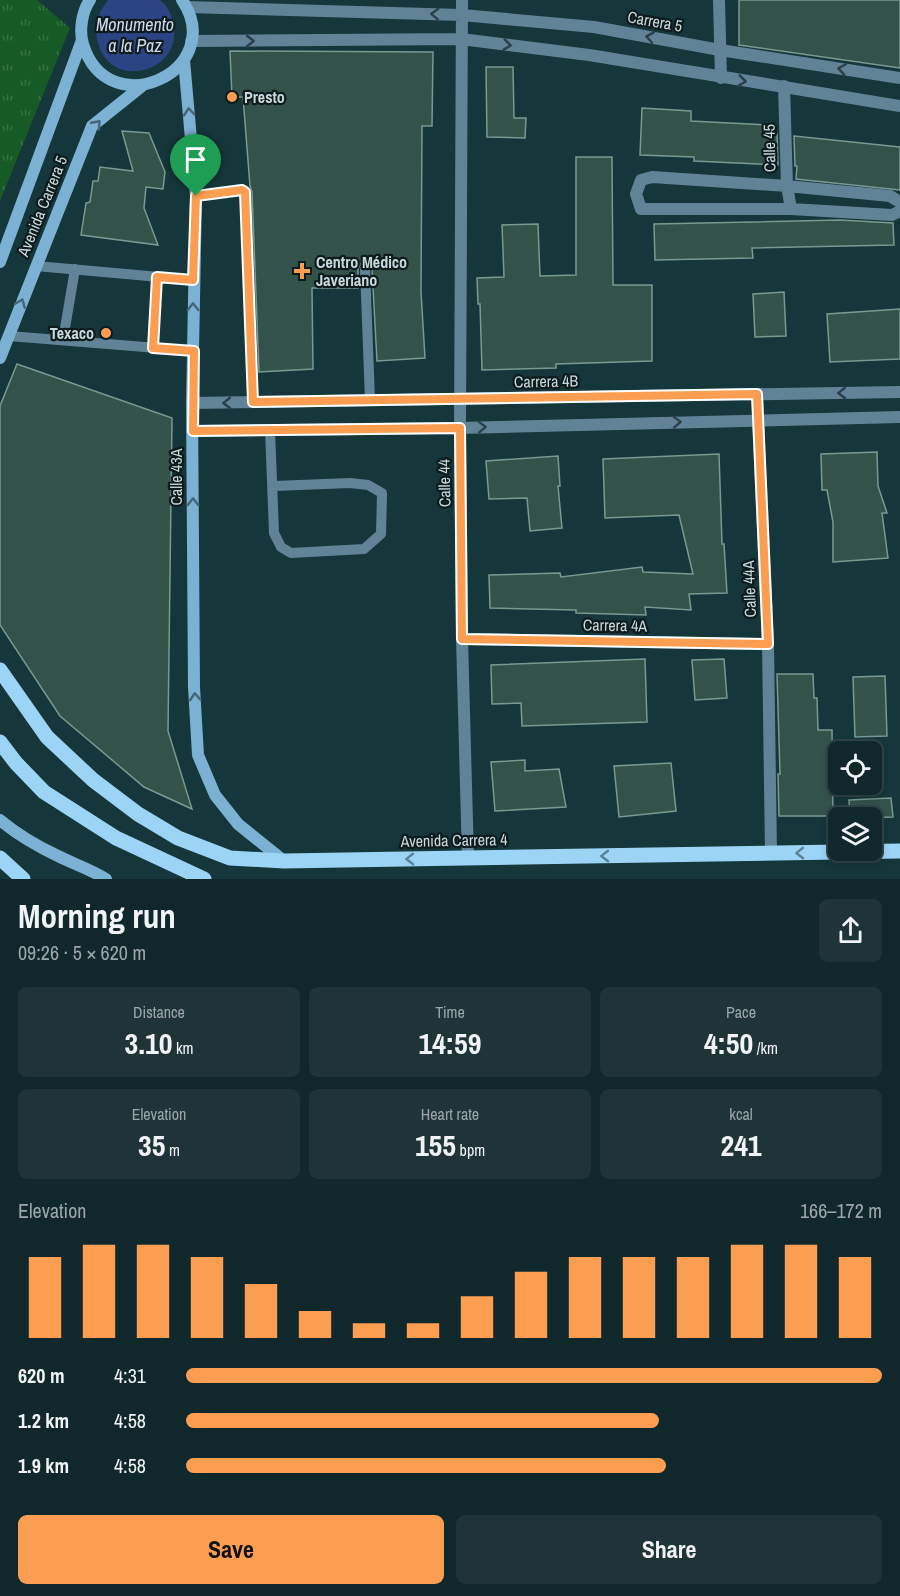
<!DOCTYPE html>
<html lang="en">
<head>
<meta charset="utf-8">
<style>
  :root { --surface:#10282c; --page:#1e3438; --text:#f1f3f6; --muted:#9ca6a9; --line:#304448; --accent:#fb9e51 }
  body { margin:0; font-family:"Archivo Narrow",sans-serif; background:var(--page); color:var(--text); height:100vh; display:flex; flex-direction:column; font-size:22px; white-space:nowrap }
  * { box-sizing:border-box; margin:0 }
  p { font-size:20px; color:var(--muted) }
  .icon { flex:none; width:33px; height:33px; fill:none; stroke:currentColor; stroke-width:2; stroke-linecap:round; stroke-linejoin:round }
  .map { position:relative; height:879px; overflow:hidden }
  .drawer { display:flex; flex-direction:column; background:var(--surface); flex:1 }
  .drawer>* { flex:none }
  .fabs { position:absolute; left:828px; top:741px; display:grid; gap:12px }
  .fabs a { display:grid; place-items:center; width:54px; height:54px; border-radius:9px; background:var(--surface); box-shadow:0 3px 9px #0003,0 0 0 2px var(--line); font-size:30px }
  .pin { position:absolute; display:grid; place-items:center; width:51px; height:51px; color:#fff; margin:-62px -26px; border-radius:50% 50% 50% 0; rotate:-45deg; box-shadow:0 0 6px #0007 }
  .pin .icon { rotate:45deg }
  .round { display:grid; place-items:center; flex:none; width:63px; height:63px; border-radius:9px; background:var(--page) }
  .summary { display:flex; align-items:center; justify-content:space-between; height:102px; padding:0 18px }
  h1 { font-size:33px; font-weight:800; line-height:45px }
  .metrics { display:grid; grid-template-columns:repeat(3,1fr); gap:9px; height:102px; padding:6px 18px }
  .metrics div { display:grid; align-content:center; border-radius:9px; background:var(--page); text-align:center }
  .metrics b { font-size:30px; font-weight:800 }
  .metrics small { font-size:16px; font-weight:400 }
  .metrics p { font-size:16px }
  .chart { height:168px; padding:12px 18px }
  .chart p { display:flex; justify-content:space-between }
  .chart svg { width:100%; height:108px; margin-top:6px; stroke:var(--accent); stroke-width:6 }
  .button { display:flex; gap:12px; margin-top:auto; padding:12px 18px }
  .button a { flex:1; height:69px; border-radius:9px; background:var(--accent); color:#111; font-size:24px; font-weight:800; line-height:69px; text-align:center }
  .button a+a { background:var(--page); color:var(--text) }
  ul { padding:0 18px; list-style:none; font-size:20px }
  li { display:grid; grid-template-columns:96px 72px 1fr; align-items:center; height:45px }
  li i { height:15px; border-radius:8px; background:var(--accent) }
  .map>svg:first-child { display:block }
  .park { fill:url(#park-tufts) }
  .water { fill:#2b4483 }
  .building { fill:#33524a; stroke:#799a91; stroke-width:1.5 }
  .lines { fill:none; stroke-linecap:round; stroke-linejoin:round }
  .service { stroke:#618397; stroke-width:10 }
  .minor { stroke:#618397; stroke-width:12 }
  .tertiary { stroke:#618397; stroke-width:12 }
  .secondary { stroke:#7bb1d2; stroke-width:12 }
  .primary { stroke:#9cd4f6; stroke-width:15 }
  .oneway { stroke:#2a3f48 }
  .oneway2 { stroke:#446678 }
  .oneway3 { stroke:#5c8194 }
  .route-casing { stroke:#fff; stroke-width:12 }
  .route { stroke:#fb9e51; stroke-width:8 }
  .poi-dot { fill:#fb9e51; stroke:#0d1b1d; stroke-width:2 }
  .labels { text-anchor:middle; stroke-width:4.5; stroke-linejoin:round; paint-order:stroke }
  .street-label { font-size:16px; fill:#c7d9db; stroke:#0d1b1d }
  .poi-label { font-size:16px; font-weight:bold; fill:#c7d9db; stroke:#0d1b1d; text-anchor:start }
  .water-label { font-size:18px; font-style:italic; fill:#d1daed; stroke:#0d1b1d }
</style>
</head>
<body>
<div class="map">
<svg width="900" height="879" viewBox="0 0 900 879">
  <defs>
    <pattern id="park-tufts" width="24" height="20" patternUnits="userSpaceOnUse" patternTransform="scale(1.5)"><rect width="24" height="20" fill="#165a25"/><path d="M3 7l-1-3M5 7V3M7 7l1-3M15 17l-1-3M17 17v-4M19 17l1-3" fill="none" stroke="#367144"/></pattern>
  </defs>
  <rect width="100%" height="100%" fill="#15363a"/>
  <!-- park -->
  <path class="park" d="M0,0H37L70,28L0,201Z"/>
  <!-- water -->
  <path class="water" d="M108,0H160C167,5 170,12 172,19C189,70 112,94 98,43C93,26 98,13 108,0Z"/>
  <!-- building -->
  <path class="building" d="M739,0H900V68L739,45Z
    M230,51L433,52L432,126H422L421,292L425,358L377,361L372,269L369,263L364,262L361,263L358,269V288H312L313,369L259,372L252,192L250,186L243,97H232Z
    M486,67H513L514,118H526L525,138L487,137Z
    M642,108L691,111V121L770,125V134H777L778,165L694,161V157L640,155Z
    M122,131L149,133L165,172L163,189L146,187L144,208L158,245L81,235L86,203L90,202L93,181H98L100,167L133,171Z
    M794,136L900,147V190L796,179L797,166H795Z
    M576,157H612L613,285H652V361L556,364V368L482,370L480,304H478L477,278L504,277L502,225L538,224L540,276L576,275Z
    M840,220L893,223L894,245L752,248L753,258L655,260L654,224Z
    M784,292L786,336L755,337L753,294Z
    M900,309V359L830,362L827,314Z
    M17,364L172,418L168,731L192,809L144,787L60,716L0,625V406Z
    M877,452L878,486L887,513H882L888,558L833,562V522L827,490H822L821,454Z
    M719,454L722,544H724L727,593L689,594L691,610L645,607L646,615L576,613V610L490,608L489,575L560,573L561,577L642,567L643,572L693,574L679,515L605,518L603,459Z
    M558,456L560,486H558L562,528L530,531L527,498L489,499L486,461Z
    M645,659L647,722L522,726L521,703L492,704L491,665Z
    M724,659L727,698L695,700L692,660Z
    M777,674H813L814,698H817L818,730H832L833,816H779L778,774H780Z
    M885,676L887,736L855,737L853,677Z
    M525,760V771L559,769L566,807L495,811L491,762Z
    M671,763L676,811L619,817L614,766Z
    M891,798L893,817L850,818L849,800Z"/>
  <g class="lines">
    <!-- service -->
    <path class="service" d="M196,196L241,190L245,192L253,403
      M36,266L193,280
      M365,269L370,400
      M9,336L194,351
      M63,340L75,269
      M153,348L157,277
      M270,430L274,533L281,547L291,553L364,549L381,534L382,493L368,485L350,483L274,486"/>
    <!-- minor -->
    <path class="minor" d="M719,0L721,78
      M784,86L787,186L791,209
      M900,202L890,196L787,186L652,177L641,180L636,194L641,209H791L892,215L900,211
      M757,394L768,644L771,854
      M462,639L768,644"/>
    <!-- tertiary -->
    <path class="tertiary" d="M462,0L460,428L462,639L468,858
      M187,7L462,15L594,27L720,50L900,78
      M191,41L461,39L589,55L900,106
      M192,403L900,392
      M193,431L460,428L900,417"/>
    <!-- secondary -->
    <path class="secondary" d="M90,0C82,11 79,31 83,44C108,127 229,70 182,0
      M184,60L196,196L192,403L194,687L198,755L215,795L238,824L284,861
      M0,262L82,40
      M0,358L92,126L142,86
      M0,820C18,835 37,846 58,856C74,864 90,869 106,879"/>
    <!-- primary -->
    <path class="primary" d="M0,670L47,737L93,780L138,814L178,838L230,858L284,861L900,851
      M0,742L16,763L44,792L116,838L204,879
      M0,858L23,879"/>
  </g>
  <!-- one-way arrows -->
  <defs><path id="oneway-chevron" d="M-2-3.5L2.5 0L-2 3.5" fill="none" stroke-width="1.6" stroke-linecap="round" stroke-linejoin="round" transform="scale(1.5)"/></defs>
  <g class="oneway">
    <use href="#oneway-chevron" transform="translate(435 14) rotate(-178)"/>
    <use href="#oneway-chevron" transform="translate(650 37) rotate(-170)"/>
    <use href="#oneway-chevron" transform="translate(250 41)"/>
    <use href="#oneway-chevron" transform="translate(507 45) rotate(7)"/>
    <use href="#oneway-chevron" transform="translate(842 69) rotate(-171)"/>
    <use href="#oneway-chevron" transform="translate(742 81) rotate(7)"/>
    <use href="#oneway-chevron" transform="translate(842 393) rotate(179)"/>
    <use href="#oneway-chevron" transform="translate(227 403) rotate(179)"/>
    <use href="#oneway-chevron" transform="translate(677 422) rotate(-2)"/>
    <use href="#oneway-chevron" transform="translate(482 427) rotate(-2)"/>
  </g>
  <g class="oneway2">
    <use href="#oneway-chevron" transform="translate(189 112) rotate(-95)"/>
    <use href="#oneway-chevron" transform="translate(97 124) rotate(-48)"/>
    <use href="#oneway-chevron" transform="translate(21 303) rotate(-68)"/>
    <use href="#oneway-chevron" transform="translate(193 307) rotate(-90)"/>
    <use href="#oneway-chevron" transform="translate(193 502) rotate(-90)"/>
    <use href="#oneway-chevron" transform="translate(195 697) rotate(-94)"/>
  </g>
  <g class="oneway3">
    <use href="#oneway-chevron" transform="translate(800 853) rotate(179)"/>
    <use href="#oneway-chevron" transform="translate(605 856) rotate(179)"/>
    <use href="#oneway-chevron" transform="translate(410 859) rotate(179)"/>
  </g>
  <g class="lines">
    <defs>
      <path id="route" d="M242,190L245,192L253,402L757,394L768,644L462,639L460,428L193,431L194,351L153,348L157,277L193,280L196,196Z"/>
    </defs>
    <!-- route casing -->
    <use href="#route" class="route-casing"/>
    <!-- route -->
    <use href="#route" class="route"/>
  </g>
  <!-- markers -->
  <g class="poi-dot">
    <circle cx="232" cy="97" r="6"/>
    <path d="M299 262h6v6h6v6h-6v6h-6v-6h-6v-6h6z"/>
    <circle cx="106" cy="333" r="6"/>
  </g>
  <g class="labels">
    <!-- street labels -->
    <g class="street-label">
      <text transform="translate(655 21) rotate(10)" y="6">Carrera 5</text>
      <text transform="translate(769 148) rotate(-91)" y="6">Calle 45</text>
      <text transform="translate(42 206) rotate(-68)" y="6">Avenida Carrera 5</text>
      <text transform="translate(546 381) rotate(-1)" y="6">Carrera 4B</text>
      <text transform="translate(176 477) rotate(-90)" y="6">Calle 43A</text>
      <text transform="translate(444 483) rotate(-91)" y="6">Calle 44</text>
      <text transform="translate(749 589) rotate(-92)" y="6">Calle 44A</text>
      <text transform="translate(615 625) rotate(1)" y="6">Carrera 4A</text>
      <text transform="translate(454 840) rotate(-1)" y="6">Avenida Carrera 4</text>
    </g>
    <!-- poi labels -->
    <g class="poi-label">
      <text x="244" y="103">Presto</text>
      <text x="316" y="268">Centro Médico<tspan x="316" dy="18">Javeriano</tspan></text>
      <text x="94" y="339" text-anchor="end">Texaco</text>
    </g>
    <!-- water labels -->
    <g class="water-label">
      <text x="135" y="31">Monumento<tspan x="135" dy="21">a la Paz</tspan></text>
    </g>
  </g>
</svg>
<div class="fabs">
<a><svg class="icon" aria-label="locate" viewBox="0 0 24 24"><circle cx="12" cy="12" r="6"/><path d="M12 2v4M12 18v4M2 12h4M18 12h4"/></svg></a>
<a><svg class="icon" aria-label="layers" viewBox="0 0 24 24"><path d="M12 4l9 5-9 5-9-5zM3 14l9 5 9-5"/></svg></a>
</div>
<div class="pin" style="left:196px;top:196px;background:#1e9e55"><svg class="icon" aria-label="arrive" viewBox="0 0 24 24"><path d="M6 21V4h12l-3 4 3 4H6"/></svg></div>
</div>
<section class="drawer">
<div class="summary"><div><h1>Morning run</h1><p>09:26 · 5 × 620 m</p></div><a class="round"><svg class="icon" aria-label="share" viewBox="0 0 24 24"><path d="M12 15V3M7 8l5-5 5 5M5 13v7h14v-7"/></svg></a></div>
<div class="metrics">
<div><p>Distance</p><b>3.10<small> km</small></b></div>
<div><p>Time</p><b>14:59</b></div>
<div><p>Pace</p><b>4:50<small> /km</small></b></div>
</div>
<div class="metrics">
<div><p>Elevation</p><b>35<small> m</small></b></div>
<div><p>Heart rate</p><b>155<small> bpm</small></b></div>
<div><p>kcal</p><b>241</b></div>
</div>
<div class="chart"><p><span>Elevation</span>166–172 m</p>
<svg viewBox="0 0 160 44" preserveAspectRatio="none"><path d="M5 44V11M15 44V6M25 44V6M35 44V11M45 44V22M55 44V33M65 44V38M75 44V38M85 44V27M95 44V17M105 44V11M115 44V11M125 44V11M135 44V6M145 44V6M155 44V11"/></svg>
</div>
<ul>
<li><b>620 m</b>4:31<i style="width:100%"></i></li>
<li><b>1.2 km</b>4:58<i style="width:68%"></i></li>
<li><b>1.9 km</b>4:58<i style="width:69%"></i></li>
</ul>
<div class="button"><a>Save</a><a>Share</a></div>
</section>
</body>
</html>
